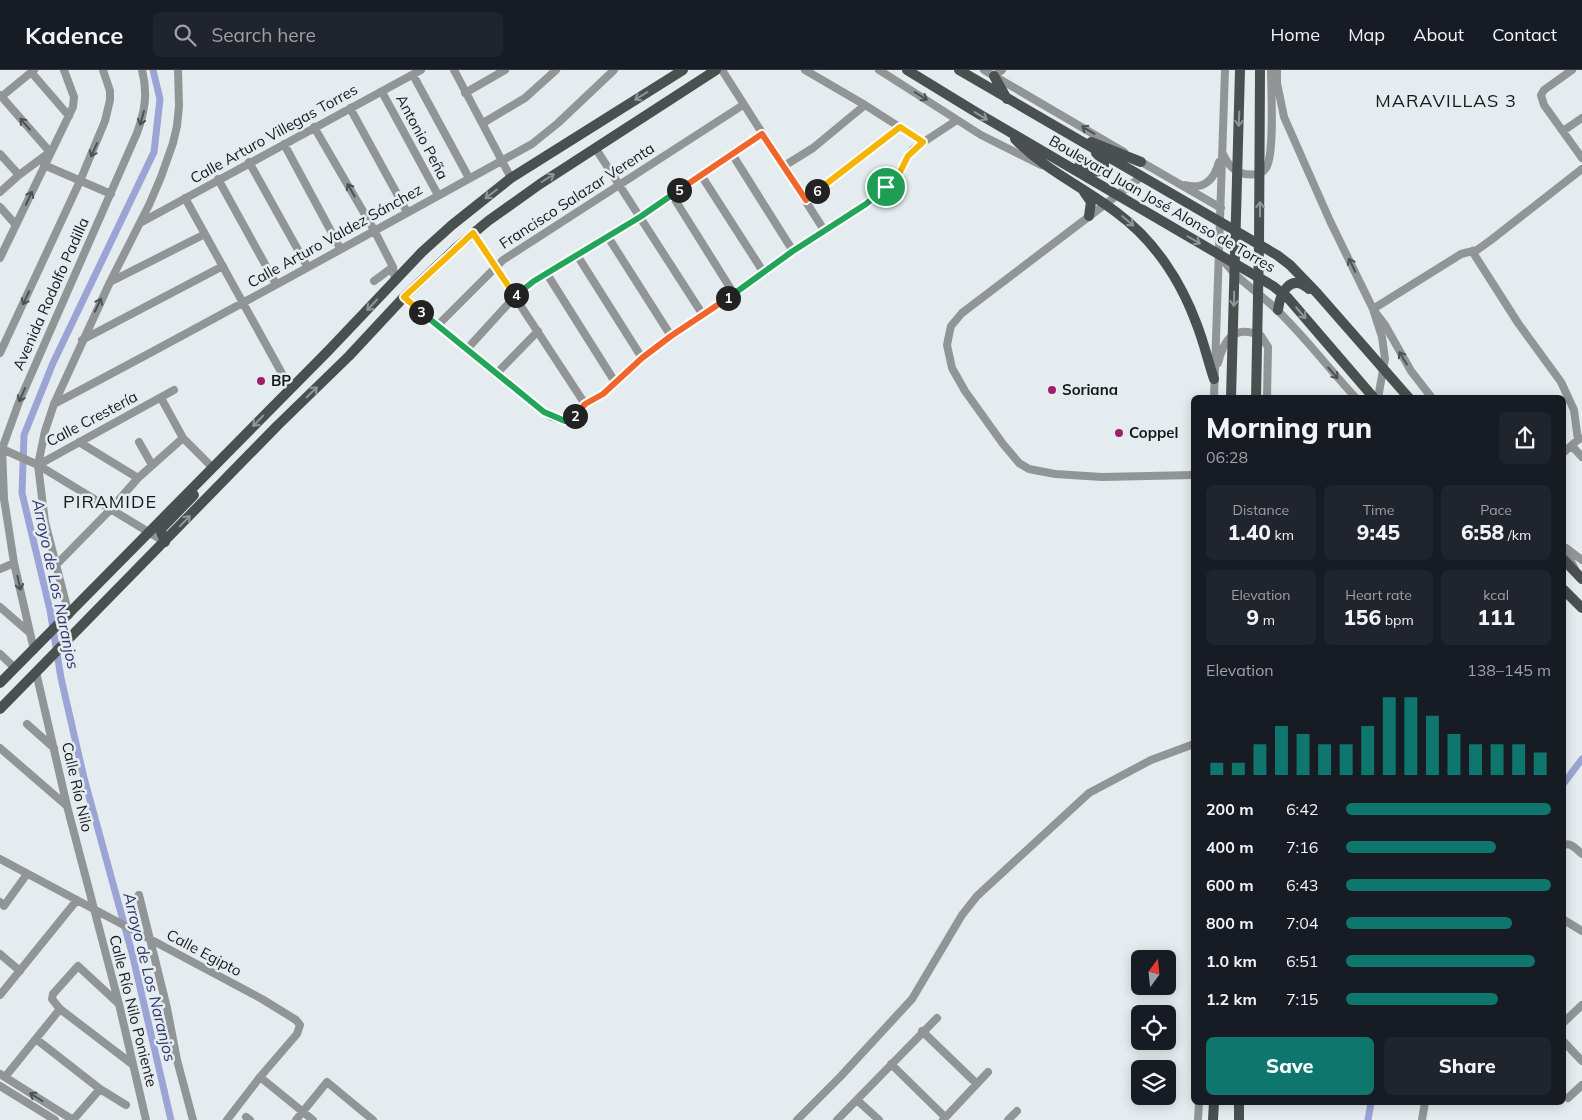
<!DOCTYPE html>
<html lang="en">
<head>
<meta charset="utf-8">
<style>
  :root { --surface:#171b24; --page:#20242c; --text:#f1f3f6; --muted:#9ea1a6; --line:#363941; --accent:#0f766e }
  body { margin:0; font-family:Mulish,sans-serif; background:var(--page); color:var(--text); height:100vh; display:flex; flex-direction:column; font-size:19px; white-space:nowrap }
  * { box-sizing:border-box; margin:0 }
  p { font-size:16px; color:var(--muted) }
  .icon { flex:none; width:28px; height:28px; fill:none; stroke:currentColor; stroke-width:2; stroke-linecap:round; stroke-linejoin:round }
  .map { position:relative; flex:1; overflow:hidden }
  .panel { position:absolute; left:1191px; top:325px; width:375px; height:710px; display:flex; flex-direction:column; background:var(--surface); border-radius:8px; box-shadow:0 2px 12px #0003 }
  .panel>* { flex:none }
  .needle { width:32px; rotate:15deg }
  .tools { position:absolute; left:1131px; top:880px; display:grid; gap:10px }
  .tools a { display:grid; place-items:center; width:45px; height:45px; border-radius:8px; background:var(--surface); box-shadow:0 2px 12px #0003; font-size:25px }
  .pin { position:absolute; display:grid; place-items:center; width:42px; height:42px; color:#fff; margin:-21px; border:2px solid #fff; border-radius:50%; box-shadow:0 1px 5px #0007 }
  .km { position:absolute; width:25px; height:25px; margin:-12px; border-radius:50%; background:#222; color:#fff; font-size:14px; line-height:25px; text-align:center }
  .round { display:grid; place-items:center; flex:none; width:52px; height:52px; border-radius:8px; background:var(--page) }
  .head { display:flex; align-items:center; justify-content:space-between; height:85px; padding:0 15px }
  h1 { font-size:28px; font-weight:800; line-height:38px }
  .metrics { display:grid; grid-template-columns:repeat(3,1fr); gap:8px; height:85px; padding:5px 15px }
  .metrics div { display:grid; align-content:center; border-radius:8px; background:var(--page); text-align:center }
  .metrics b { font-size:21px; font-weight:800 }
  .metrics small { font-size:14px; font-weight:400 }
  .metrics p { font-size:14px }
  .chart { height:140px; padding:10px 15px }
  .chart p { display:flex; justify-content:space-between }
  .chart svg { width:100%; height:90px; margin-top:5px; stroke:var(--accent); stroke-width:6 }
  .cta { display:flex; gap:10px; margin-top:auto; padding:10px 15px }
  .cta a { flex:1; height:58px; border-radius:8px; background:var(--accent); color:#fff; font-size:20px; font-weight:800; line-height:58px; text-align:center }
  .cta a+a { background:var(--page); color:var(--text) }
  ul { padding:0 15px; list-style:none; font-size:16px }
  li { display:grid; grid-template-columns:80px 60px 1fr; align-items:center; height:38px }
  li i { height:12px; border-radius:6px; background:var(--accent) }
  header { display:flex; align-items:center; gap:30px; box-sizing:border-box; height:70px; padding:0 25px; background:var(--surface); border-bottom:1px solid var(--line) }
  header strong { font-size:24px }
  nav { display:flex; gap:28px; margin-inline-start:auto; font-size:18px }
  .search { width:350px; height:45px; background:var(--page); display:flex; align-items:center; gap:12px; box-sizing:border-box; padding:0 18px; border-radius:8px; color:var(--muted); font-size:19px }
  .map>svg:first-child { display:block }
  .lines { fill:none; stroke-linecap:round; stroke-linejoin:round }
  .canal { stroke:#9ba5d5; stroke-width:7 }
  .minor { stroke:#929595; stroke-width:8 }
  .major { stroke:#4a5050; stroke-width:10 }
  .major-bridge { stroke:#4a5050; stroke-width:10 }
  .oneway { stroke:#909698 }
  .oneway2 { stroke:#4e5151 }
  .split-1-casing { stroke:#fff; stroke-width:10 }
  .split-2-casing { stroke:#fff; stroke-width:10 }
  .split-3-casing { stroke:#fff; stroke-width:10 }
  .split-4-casing { stroke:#fff; stroke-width:10 }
  .split-5-casing { stroke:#fff; stroke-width:10 }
  .split-6-casing { stroke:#fff; stroke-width:10 }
  .split-7-casing { stroke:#fff; stroke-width:10 }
  .split-1 { stroke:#22a559; stroke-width:6 }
  .split-2 { stroke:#f0652b; stroke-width:6 }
  .split-3 { stroke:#22a559; stroke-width:6 }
  .split-4 { stroke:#f5b400; stroke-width:6 }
  .split-5 { stroke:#22a559; stroke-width:6 }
  .split-6 { stroke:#f0652b; stroke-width:6 }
  .split-7 { stroke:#f5b400; stroke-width:6 }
  .poi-dot { fill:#a11d6b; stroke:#e5ecef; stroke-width:2 }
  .labels { text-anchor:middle; stroke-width:5; stroke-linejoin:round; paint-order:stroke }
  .street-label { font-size:15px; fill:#16191a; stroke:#e5ecef }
  .poi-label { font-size:15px; font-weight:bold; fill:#16191a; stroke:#e5ecef; text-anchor:start }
  .water-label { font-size:16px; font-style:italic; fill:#2e356f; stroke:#e5ecef }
  .quarter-label { font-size:18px; letter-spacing:1px; fill:#16191a; stroke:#e5ecef }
</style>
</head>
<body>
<header>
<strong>Kadence</strong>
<div class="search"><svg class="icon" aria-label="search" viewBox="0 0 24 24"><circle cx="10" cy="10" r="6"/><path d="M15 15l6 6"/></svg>Search here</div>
<nav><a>Home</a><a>Map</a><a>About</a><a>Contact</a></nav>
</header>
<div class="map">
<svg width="1582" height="1050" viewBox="0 0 1582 1050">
  <rect width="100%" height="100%" fill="#e5ecef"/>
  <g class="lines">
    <!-- canal -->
    <path class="canal" d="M153,0L160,29L154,82L53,293L24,365L22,423L50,540L61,608L84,708L132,883L171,1050
      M1564,713L1582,689
      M1368,1050L1371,1032"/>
    <!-- minor -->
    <path class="minor" d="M454,0L511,108
      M722,0L824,160
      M805,0L865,35L923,72
      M879,0L981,65L1041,95
      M984,0L1124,82
      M1277,0V13L1284,47L1330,151L1373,239L1382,267L1385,289L1378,328
      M1572,0L1544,20L1541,25L1544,35L1582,88
      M31,2L69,46
      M413,5L469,108
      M994,6L1002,0
      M382,22L438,125
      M465,23L505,0
      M0,25L50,82L19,105L0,122
      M1,27L34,0
      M350,38L407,142
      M483,53L525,28L556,0
      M314,57L374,160L393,197L395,210
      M1563,61L1582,48
      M284,74L340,178
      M596,79L703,245
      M0,84L19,105
      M732,84L793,181
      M1223,84C1228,95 1234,102 1245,104C1253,105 1262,105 1266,98C1275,84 1271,20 1271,0
      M1138,90L1221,138
      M249,92L307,196
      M44,95L111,124
      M784,96L813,78L865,35
      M701,105L764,203
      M1141,107L962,243L951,256L949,265L947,275L952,298L965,321L1003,374L1019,393L1029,399L1055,404L1102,407L1194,405
      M218,109L276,214
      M1185,115C1204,120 1214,110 1219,92
      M672,125L734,224
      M185,128L290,318
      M806,129L900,57
      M0,137L16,155
      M140,153L421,0
      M473,163L585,334
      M608,167L671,266
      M1472,181L1518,253L1561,312L1574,340L1578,370
      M577,185L642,288
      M1220,185C1235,210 1258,221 1278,241C1306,268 1329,299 1356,328
      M0,188L73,37L74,27L64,0
      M547,204L615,312
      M374,211L393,197
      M110,212L205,164
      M404,227L544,342L552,347L565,351L573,349L585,334L603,324L642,288L671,266L703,245L793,181L866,134L898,107L908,86L913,79L957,50
      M1373,239L1461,184L1477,180L1491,170L1582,99
      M1375,242L1385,255L1411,301L1432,328
      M437,256L503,190L743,35
      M82,270L223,196
      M467,279L519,222L525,217L639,147L762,64
      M0,283L80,111L105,51L110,30V21L103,0
      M1218,293C1224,269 1235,254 1261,266L1268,277L1267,328
      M497,303L538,261
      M161,328L183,368L213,398
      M1214,328L1225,0
      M54,334C214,250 373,162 532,74L558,53L614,0
      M79,372L138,408
      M139,372L152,395
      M1572,376L1582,387
      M0,378L38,395L165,472
      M1564,382L1580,368
      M38,395L174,320
      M1564,478L1575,499
      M1566,478L1582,490
      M55,496L110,440L138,408L183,368
      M0,499L14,493
      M0,537L30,563
      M69,545L45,452L38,395L45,361L54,334L110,212L149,135L161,107L173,73L177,56L179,36L178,0
      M34,580L14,493L8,454L4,429L2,379L19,332L137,63C145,41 148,23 142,0
      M0,584L15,598
      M36,602L67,736L119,934L146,1050
      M27,654L54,678
      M0,678L67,736
      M1564,775C1571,772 1576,779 1582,784
      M0,789L262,929L296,950L300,955L297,964L260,1007L227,1050
      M139,825L167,938L177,990L193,1050
      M0,832L4,836L27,804
      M1564,850L1582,861
      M0,884L20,901
      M0,925L77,830
      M119,934L78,896L53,924L52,929L60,939L132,994
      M1564,952L1582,935
      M922,961L977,1014
      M36,969L100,1019L126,1035
      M1564,972L1582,991
      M891,994L945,1047
      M0,1004L73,1050
      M5,1007L60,939
      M260,1007L313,1050
      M0,1016L55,1050
      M1568,1028L1582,1015
      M857,1030L879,1050
      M246,1047L250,1050
      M73,1050L100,1019
      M296,1050L327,1012L373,1050
      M797,1050L841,1006L912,929L962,845L977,826L1089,723L1151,690L1194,674
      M837,1050L937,948
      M943,1050L988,1002
      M1008,1050L1017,1041
      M1198,1050L1199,1032
      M1422,1050L1425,1032"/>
    <!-- major -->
    <path class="major" d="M907,0L979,44L1273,216L1288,228L1374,328
      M959,0L1277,185L1290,195L1317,223L1409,328
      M994,6L1007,29
      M1015,69C1046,101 1082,116 1116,142C1154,170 1181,211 1197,255C1204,273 1208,291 1214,309
      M1091,72L1141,92
      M1079,96L1092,102L1100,101L1104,96V91L1096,83
      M1084,122L1091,132L1089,146
      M1278,240C1280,224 1290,202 1309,219
      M165,472L161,462L162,458L194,425
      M1564,490L1582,509
      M1564,520L1582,538
      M0,613L329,280L422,182L452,155L511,108L683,0
      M0,639L278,355L349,286L404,227L457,177L488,151L540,114L716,0
      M1213,1050L1214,1032
      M1239,1050V1032"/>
    <!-- major-bridge -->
    <path class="major-bridge" d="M1231,328L1240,0
      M1256,328L1259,175L1260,0"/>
  </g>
  <!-- one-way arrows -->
  <defs><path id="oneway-shaft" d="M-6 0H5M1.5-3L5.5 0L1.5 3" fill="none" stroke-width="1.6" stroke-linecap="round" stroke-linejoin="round" transform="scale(1.25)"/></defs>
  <g class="oneway">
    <use href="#oneway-shaft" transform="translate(641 26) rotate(148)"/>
    <use href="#oneway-shaft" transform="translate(981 46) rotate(31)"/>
    <use href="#oneway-shaft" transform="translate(1239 49) rotate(92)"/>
    <use href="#oneway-shaft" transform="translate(548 108) rotate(-32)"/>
    <use href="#oneway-shaft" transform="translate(491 124) rotate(143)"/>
    <use href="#oneway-shaft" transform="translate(1260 139) rotate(-90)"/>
    <use href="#oneway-shaft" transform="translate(1128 151) rotate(40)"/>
    <use href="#oneway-shaft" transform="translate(1194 170) rotate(30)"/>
    <use href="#oneway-shaft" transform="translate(1234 229) rotate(91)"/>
    <use href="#oneway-shaft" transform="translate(372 235) rotate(133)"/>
    <use href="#oneway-shaft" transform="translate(1301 243) rotate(50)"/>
    <use href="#oneway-shaft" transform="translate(312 322) rotate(-44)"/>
    <use href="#oneway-shaft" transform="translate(258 351) rotate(134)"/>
    <use href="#oneway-shaft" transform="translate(185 451) rotate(-46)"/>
  </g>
  <g class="oneway2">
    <use href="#oneway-shaft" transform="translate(921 26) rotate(32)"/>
    <use href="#oneway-shaft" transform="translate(142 48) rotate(106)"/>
    <use href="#oneway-shaft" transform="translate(25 54) rotate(-131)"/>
    <use href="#oneway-shaft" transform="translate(1088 60) rotate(-149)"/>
    <use href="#oneway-shaft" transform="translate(94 80) rotate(114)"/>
    <use href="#oneway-shaft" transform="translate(351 120) rotate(-120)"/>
    <use href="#oneway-shaft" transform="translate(29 128) rotate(-65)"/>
    <use href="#oneway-shaft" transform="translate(1352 195) rotate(-116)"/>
    <use href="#oneway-shaft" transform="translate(26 228) rotate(115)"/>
    <use href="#oneway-shaft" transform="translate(98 235) rotate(-65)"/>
    <use href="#oneway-shaft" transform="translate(1403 288) rotate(-121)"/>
    <use href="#oneway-shaft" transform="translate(1333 303) rotate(49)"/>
    <use href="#oneway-shaft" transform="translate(22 325) rotate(114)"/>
    <use href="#oneway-shaft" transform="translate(19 513) rotate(77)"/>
    <use href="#oneway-shaft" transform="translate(36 1027) rotate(-148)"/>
  </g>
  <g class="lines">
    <defs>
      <path id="split-1" d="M728,228L793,181L866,134L886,117"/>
      <path id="split-2" d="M575,346L585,334L603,324L642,288L671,266L728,228"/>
      <path id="split-3" d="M421,242L544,342L565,351L573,349L575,346"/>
      <path id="split-4" d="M421,242L404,227L473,163L515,226L516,225"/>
      <path id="split-5" d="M516,225L534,211L640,147L679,120"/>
      <path id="split-6" d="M679,120L762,64L806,130L817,121"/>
      <path id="split-7" d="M817,121L900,57L923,72L908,86L898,106L886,117"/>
    </defs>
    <!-- split-1 casing -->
    <use href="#split-1" class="split-1-casing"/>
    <!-- split-2 casing -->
    <use href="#split-2" class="split-2-casing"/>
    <!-- split-3 casing -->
    <use href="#split-3" class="split-3-casing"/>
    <!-- split-4 casing -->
    <use href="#split-4" class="split-4-casing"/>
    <!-- split-5 casing -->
    <use href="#split-5" class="split-5-casing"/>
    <!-- split-6 casing -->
    <use href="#split-6" class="split-6-casing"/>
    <!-- split-7 casing -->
    <use href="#split-7" class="split-7-casing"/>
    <!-- split-1 -->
    <use href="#split-1" class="split-1"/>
    <!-- split-2 -->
    <use href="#split-2" class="split-2"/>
    <!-- split-3 -->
    <use href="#split-3" class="split-3"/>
    <!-- split-4 -->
    <use href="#split-4" class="split-4"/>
    <!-- split-5 -->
    <use href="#split-5" class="split-5"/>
    <!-- split-6 -->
    <use href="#split-6" class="split-6"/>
    <!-- split-7 -->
    <use href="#split-7" class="split-7"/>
  </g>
  <!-- markers -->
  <g class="poi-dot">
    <circle cx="261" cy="311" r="5"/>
    <circle cx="1052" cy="320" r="5"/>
    <circle cx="1119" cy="363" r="5"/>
  </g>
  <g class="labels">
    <!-- street labels -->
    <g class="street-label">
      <text transform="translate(274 64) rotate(-29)" y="5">Calle Arturo Villegas Torres</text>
      <text transform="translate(422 67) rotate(62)" y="5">Antonio Peña</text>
      <text transform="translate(577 126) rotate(-33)" y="5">Francisco Salazar Verenta</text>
      <text transform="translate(1162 134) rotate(30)" y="5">Boulevard Juan José Alonso de Torres</text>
      <text transform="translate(335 166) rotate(-29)" y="5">Calle Arturo Valdez Sánchez</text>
      <text transform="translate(51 224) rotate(-66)" y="5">Avenida Rodolfo Padilla</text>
      <text transform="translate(92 349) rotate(-28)" y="5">Calle Crestería</text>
      <text transform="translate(77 717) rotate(77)" y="5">Calle Río Nilo</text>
      <text transform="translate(204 883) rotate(28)" y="5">Calle Egipto</text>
      <text transform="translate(133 941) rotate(76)" y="5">Calle Río Nilo Poniente</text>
    </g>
    <!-- poi labels -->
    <g class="poi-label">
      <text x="271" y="316">BP</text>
      <text x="1062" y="325">Soriana</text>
      <text x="1129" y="368">Coppel</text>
    </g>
    <!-- water labels -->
    <g class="water-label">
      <text transform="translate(56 514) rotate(78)" y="6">Arroyo de Los Naranjos</text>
      <text transform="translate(150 907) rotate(76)" y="6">Arroyo de Los Naranjos</text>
    </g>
    <!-- quarter labels -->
    <g class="quarter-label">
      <text x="1446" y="37">MARAVILLAS 3</text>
      <text x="110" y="438">PIRAMIDE</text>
    </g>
  </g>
</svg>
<div class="tools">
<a><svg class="needle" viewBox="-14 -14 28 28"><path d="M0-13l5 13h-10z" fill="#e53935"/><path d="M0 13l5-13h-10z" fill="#9ea1a6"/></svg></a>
<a><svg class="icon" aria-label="locate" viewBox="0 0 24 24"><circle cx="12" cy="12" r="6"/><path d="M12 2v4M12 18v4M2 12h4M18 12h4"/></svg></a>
<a><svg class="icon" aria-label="layers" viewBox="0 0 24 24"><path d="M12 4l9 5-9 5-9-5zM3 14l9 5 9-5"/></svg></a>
</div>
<div class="pin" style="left:886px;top:117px;background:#1e9e55"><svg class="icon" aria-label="arrive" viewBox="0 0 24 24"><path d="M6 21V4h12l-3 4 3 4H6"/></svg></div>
<b class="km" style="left:728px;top:228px">1</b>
<b class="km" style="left:575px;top:346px">2</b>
<b class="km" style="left:421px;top:242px">3</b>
<b class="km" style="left:516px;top:225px">4</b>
<b class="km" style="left:679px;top:120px">5</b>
<b class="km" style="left:817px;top:121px">6</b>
<section class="panel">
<div class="head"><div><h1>Morning run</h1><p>06:28</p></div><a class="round"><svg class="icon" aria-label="share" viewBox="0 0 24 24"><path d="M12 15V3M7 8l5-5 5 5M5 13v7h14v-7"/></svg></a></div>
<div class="metrics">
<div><p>Distance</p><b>1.40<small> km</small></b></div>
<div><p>Time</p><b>9:45</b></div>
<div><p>Pace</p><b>6:58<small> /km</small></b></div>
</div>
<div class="metrics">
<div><p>Elevation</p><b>9<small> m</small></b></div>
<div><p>Heart rate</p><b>156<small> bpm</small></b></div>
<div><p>kcal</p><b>111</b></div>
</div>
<div class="chart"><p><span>Elevation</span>138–145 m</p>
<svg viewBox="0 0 160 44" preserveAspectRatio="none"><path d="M5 44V38M15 44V38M25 44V29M35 44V20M45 44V24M55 44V29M65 44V29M75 44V20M85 44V6M95 44V6M105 44V15M115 44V24M125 44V29M135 44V29M145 44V29M155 44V33"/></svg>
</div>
<ul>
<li><b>200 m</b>6:42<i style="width:100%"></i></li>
<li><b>400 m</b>7:16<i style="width:73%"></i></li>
<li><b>600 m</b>6:43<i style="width:100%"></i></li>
<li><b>800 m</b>7:04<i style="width:81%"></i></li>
<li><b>1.0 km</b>6:51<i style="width:92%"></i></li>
<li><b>1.2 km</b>7:15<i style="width:74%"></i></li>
</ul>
<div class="cta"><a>Save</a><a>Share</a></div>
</section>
</div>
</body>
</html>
